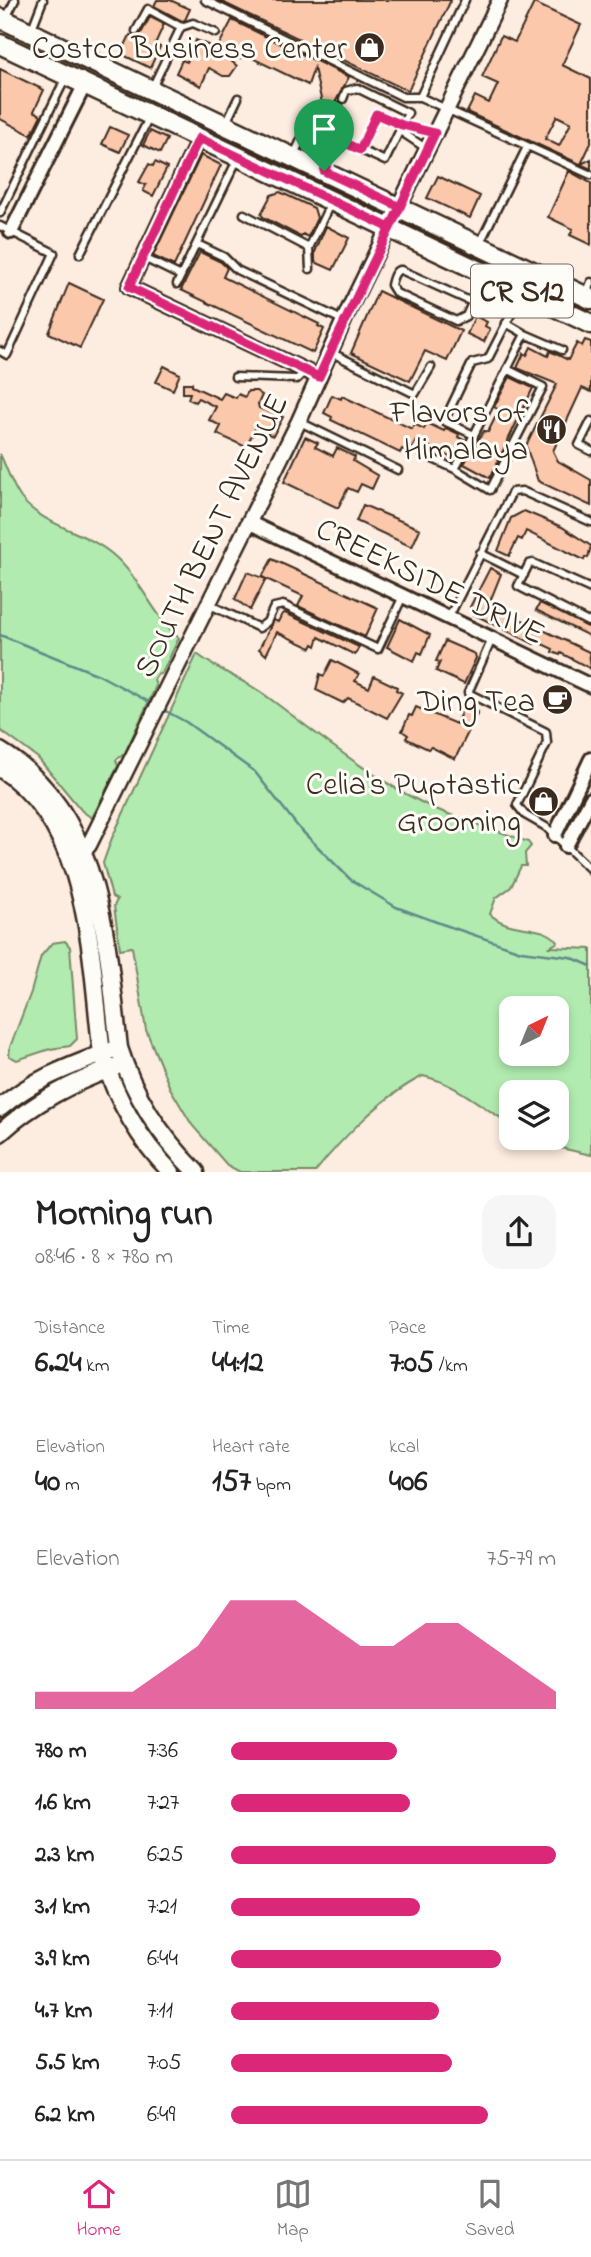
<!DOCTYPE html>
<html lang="en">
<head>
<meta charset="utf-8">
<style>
  :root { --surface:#fff; --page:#f6f6f6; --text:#222; --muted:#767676; --line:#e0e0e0; --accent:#db2777 }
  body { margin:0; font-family:"Indie Flower",sans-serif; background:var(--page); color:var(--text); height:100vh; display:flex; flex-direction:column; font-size:26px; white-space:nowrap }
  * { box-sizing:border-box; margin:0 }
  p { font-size:23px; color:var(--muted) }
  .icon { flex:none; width:38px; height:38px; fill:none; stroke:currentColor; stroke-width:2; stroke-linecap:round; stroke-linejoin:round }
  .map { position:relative; height:1172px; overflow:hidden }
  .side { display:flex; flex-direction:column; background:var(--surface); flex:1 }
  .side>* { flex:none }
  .needle { width:46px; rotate:43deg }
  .tools { position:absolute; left:499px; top:996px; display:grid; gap:14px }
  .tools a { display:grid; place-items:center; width:70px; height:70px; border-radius:14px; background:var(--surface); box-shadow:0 4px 10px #0003; font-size:35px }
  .pin { position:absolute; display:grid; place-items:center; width:60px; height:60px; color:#fff; margin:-72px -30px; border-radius:50% 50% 50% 0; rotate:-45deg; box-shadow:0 0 7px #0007 }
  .pin .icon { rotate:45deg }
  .round { display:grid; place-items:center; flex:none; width:74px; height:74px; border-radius:21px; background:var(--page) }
  .head { display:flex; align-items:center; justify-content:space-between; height:119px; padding:0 35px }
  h1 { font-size:38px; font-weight:700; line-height:52px }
  .figures { display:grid; grid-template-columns:repeat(3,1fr); gap:10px; height:119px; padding:7px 35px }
  .figures div { display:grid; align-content:center }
  .figures b { font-size:30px; font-weight:700 }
  .figures small { font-size:19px; font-weight:400 }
  .figures p { font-size:19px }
  .chart { height:196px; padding:14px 35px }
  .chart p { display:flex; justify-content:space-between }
  .chart svg { width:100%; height:126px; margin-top:7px; fill:var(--accent); opacity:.7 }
  ul { padding:0 35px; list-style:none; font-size:23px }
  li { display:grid; grid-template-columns:112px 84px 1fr; align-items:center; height:52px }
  li i { height:18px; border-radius:9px; background:var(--accent) }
  .tab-bar { display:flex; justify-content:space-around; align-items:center; height:98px; border-top:2px solid var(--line); background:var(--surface); font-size:19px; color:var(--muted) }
  .tab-bar a { display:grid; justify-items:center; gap:4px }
  .tab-bar .on { color:var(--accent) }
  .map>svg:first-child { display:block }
  .green { fill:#b1ebaf; stroke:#768a66; stroke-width:2; fill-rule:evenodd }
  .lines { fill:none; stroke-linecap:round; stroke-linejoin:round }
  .stream { stroke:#608989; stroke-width:2.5 }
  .building { fill:#fcc8ac; stroke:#3b2a1e; stroke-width:2; fill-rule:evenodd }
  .service-casing { stroke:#3b2a1e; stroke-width:11 }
  .minor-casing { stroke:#3b2a1e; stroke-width:18 }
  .tertiary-casing { stroke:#3b2a1e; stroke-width:19 }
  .secondary-casing { stroke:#3b2a1e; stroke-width:21 }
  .primary-casing { stroke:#3b2a1e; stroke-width:23 }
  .service { stroke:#fdfcf7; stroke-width:6 }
  .minor { stroke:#fdfcf7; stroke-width:12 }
  .tertiary { stroke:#fdfcf7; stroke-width:14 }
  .secondary { stroke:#fdfcf7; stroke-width:16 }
  .primary { stroke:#fdfcf7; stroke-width:18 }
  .route-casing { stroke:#fff; stroke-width:14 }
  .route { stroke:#db2777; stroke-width:9 }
  .labels { text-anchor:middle; stroke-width:6; stroke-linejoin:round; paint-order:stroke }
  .shield { fill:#fdfcf7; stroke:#75695f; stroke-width:2 }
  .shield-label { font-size:30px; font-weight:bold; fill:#3b2a1e }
  .poi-label { font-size:32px; fill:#3b2a1e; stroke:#fdfcf7; text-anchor:end }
  .street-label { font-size:32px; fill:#3b2a1e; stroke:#fdfcf7 }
</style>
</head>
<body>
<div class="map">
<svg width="591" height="1172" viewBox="0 0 591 1172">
  <rect width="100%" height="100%" fill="#fdece0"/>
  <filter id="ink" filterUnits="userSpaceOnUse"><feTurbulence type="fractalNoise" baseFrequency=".0143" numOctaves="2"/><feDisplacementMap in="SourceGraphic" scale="14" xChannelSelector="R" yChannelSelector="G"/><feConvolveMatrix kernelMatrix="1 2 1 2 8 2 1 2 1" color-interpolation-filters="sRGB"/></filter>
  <g filter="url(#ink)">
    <!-- green -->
    <path class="green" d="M0,454C7,468 11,484 21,498C43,526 85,531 112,554C140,577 152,614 179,638L162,673L157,675L154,680L156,686L125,753L116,760L118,766L92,818L82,811L38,758L0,730Z
      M197,654C219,671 247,681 269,698C319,735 367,775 423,803C456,820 493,828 528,842L531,846L525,853L526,866H521L511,887L496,898L490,914C510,934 543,922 558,942L550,947L591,949V1155L548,1145L535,1138H556V1092H511V1124C482,1108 456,1083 423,1076C383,1096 343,1137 315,1172H240L227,1165L192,1125L170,1088L146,1030L132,947L120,949L114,906L117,900L112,897L103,863L112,838ZM511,1008H556V1054H511Z
      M65,941L70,947L77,1039L70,1046L50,1049L17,1060L9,1056L10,1047L31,992L41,956L52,943Z"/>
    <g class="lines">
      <!-- stream -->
      <path class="stream" d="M0,635L99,675L153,704
        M162,709L186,722L255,772L299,828L351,880L396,907L442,924L521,951L570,957L591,966"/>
    </g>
    <!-- building -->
    <path class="building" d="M157,0H170L190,9L185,20L182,21L154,6Z
      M218,0H451L408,91Z
      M534,3L581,25L562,65L591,79V143L581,164L591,159V169L467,112L475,96L489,103L498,84L482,77L501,36L515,42ZM557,116L571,123L559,146L545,139Z
      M150,17L164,24L155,44L160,47L150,68L121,54L130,35L138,39Z
      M232,20L349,77L332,108L322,103L314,68L308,85L248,56L231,61L237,66L230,76H223L209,68L201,86L176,73L182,60L187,62L196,40L217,49Z
      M0,69L44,90L34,111L41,115L31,135L0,119Z
      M110,127L128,135L120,152L102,144Z
      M150,131L167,139L160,153L143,145Z
      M201,155L221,165L174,266L153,256Z
      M155,162L167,168L153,196L143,191L146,185L139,182L149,164L153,166Z
      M569,171L591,183V245L570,235L573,229L548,217Z
      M438,176L480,196L470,218L427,198Z
      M280,192L314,208L317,218L308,237L303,234L301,237L263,217L261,214L271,195Z
      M326,226L349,238L333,270L315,262V252Z
      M200,252L221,262L227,268L223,277L319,324L318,326L324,329L313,353L181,290Z
      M69,283L103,299L80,348L49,333Z
      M378,291L461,331L447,361L425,351L410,381L351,353Z
      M475,316L487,322L485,326L490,329L484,342L467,334Z
      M585,340L591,342V392L582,388L553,451L558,461L591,480V506L538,481L526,446L557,384L517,368L524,353L527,355L531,347L548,356L550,351L568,360L577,343L582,346Z
      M164,366L180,374L173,390L156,382Z
      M510,377L533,388L490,478L464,464L484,431L488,432L499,410L494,407Z
      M183,383H192V386L220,399L224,393L236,398L238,394L245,397L248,391H256L262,395L258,404L259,408L283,417L273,436L255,429L246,447L217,434L221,426L209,420L216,407L198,398L195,402L188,399L190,393H183Z
      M332,395L341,399L342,396L412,429L414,424L424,429L427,423L444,431L446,428L459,434L458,437L464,440L463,443L454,459L416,440L410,453L402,449L400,453L331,420L332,417L324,413Z
      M305,437L318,443L315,447L333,456L337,448L355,457L353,461L378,476L372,489L361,484L357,492L348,488L338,508L284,482Z
      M363,505L420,529L412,547L356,521Z
      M524,511L562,527L591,546L588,558L585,557L584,560L526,531L522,540L518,538L509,556L498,551L511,518Z
      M272,559L378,608L365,637L298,606L303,596L262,577Z
      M490,568L501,574L489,604L589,652L591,669L561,653L560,655L552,652L553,649L536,641L534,644L473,614L470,607Z
      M247,572L266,579L250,610L235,599Z
      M540,603L591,628V637L536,610Z
      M285,613L359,647L355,655L319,637L316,646L313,644L311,648L277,632L266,655L259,649L274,620L278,622L282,614Z
      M400,619L430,635L422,654L418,652L414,661L387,647Z
      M445,641L475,654L476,658L464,684L436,671L440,662L436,661Z
      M332,660L359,674L355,681L369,688L374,676L397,687L396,690L402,693L387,718L348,698L343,703L316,690L320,674L324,676Z
      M464,706L478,712L455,759L431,747L428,749L409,740L406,738L408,735L402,731L409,715L412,716L416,707L456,724Z"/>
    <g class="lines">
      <defs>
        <path id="service" d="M205,0L403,97H420
          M465,0L420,97L591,175
          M5,20L15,0
          M181,27L193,23L216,33
          M31,31L43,0
          M136,31L148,9L181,27L152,88
          M226,123L238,98
          M400,131L427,149
          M339,140L333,137L329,128L339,107
          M360,150L376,114L402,125L435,133
          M294,155L305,131
          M324,169L339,140L385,161L408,113L357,88L346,91L343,99
          M0,213L66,77
          M244,214L309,248
          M0,226L54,253L7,355L0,351
          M480,243L527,147
          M197,244L224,257L237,270L342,320
          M80,254L149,118
          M144,258L181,276
          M310,269L309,248L331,202
          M177,284L237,160
          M586,294L591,282
          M472,302L401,270C395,269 392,280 391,285L396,293L456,321L466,316L484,277
          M506,323L525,334L474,435L444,421L472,363L488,359L522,293
          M525,334L562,350
          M330,352L415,394L431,367
          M235,377L297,379L306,370
          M591,421L579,445L591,451
          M300,422L398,470
          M422,454L455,469L474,435
          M455,469L490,490L543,387L507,369
          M480,553L524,575
          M591,589L533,563L529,564L518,586L588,622L591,620
          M210,605L259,628L267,622L274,607L283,605L378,649L403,596
          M449,617L512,492L522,491L591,522
          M492,639L468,693L546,732L547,743L517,805L525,815L546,827L591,870"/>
        <path id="minor" d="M199,138L129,287L319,377
          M11,232L85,84
          M248,522L591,686
          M555,835L591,759
          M566,846L591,799"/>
        <path id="tertiary" d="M77,858L89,845L299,421L350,307L500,0"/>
        <path id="secondary" d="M0,751C102,812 107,943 119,1048C134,1096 161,1137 196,1172
          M0,768C92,828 90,958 102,1054C116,1098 138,1139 171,1172
          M0,1108C33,1079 70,1066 110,1051
          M0,1133C34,1102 72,1083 115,1067"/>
        <path id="primary" d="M0,18L591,299
          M0,44L591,324"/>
      </defs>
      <!-- service casing -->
      <use href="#service" class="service-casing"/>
      <!-- minor casing -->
      <use href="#minor" class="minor-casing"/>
      <!-- tertiary casing -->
      <use href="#tertiary" class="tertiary-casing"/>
      <!-- secondary casing -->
      <use href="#secondary" class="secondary-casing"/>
      <!-- primary casing -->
      <use href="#primary" class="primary-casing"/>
      <!-- service -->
      <use href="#service" class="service"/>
      <!-- minor -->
      <use href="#minor" class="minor"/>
      <!-- tertiary -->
      <use href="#tertiary" class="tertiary"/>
      <!-- secondary -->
      <use href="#secondary" class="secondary"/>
      <!-- primary -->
      <use href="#primary" class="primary"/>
    </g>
  </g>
  <g class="lines" filter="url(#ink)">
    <defs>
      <path id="route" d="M324,171L400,207C373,264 345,319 319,377L129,287L199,138L390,228L435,133L402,125L376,114L360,150L339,140L324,171"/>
    </defs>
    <!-- route casing -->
    <use href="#route" class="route-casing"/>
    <!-- route -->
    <use href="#route" class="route"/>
  </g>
  <!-- icons -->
  <defs>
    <symbol id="shop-disc" viewBox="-11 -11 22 22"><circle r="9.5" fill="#3b2a1e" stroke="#fdfcf7"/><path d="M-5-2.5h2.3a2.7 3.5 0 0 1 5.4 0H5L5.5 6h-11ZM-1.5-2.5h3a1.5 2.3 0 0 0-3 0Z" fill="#fff"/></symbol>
    <symbol id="restaurant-disc" viewBox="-11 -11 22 22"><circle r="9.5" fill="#3b2a1e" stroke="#fdfcf7"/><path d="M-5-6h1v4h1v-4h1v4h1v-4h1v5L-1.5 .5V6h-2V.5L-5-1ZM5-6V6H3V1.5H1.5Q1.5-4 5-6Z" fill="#fff"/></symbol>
    <symbol id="cafe-disc" viewBox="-11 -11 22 22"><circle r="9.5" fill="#3b2a1e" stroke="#fdfcf7"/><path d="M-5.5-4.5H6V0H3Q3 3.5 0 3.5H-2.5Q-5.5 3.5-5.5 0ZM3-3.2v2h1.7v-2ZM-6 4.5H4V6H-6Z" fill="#fff"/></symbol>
  </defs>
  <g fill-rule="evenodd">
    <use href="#shop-disc" x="352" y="30" width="35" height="35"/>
    <use href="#restaurant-disc" x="534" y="412" width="35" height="35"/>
    <use href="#cafe-disc" x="540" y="682" width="35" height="35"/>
    <use href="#shop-disc" x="526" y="784" width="35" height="35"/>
  </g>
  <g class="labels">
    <!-- shield labels -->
    <rect class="shield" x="471" y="264.5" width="102" height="53" rx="5"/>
    <g class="shield-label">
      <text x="522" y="301">CR S12</text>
    </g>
    <!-- poi labels -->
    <g class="poi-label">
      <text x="347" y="58">Costco Business Center</text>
      <text x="528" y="422">Flavors of<tspan x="528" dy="37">Himalaya</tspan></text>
      <text x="535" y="711">Ding Tea</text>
      <text x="521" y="794">Celia's Puptastic<tspan x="521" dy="37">Grooming</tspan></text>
    </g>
    <!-- street labels -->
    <g class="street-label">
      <text transform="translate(210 535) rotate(-64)" y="11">SOUTH BENT AVENUE</text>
      <text transform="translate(431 580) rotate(26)" y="11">CREEKSIDE DRIVE</text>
    </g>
  </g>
</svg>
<div class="tools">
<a><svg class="needle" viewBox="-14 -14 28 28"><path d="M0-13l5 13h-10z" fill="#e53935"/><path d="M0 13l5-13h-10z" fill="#767676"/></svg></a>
<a><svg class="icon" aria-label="layers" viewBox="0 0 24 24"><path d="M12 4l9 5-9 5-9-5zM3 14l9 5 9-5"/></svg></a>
</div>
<div class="pin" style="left:324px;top:171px;background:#1e9e55"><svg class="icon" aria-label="arrive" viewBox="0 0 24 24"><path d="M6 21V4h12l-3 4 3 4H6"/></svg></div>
</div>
<section class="side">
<div class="head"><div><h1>Morning run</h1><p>08:46 · 8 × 780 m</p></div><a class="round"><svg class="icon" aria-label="share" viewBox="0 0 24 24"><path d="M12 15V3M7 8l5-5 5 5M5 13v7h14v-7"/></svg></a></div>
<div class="figures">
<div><p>Distance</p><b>6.24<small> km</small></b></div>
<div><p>Time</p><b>44:12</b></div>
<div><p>Pace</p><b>7:05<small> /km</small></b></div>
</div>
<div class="figures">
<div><p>Elevation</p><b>40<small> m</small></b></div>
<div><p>Heart rate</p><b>157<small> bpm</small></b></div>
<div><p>kcal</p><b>406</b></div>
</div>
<div class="chart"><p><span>Elevation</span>75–79 m</p>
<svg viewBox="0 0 160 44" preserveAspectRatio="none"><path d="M0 44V38L10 38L20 38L30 38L40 30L50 22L60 6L70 6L80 6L90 14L100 22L110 22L120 14L130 14L140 22L150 30L160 38V44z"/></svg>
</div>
<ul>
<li><b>780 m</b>7:36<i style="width:51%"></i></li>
<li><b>1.6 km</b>7:27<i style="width:55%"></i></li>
<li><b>2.3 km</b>6:25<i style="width:100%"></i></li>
<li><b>3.1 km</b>7:21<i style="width:58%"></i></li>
<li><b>3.9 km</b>6:44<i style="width:83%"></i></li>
<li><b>4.7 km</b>7:11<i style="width:64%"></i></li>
<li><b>5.5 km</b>7:05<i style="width:68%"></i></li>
<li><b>6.2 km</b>6:49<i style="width:79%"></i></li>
</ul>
</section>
<nav class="tab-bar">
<a class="on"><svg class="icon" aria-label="home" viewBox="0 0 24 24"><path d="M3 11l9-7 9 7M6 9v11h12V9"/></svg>Home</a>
<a><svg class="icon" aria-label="map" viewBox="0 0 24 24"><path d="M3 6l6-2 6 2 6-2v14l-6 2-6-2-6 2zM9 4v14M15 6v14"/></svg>Map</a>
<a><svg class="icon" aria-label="saved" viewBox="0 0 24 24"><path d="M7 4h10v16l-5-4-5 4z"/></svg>Saved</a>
</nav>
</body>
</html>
